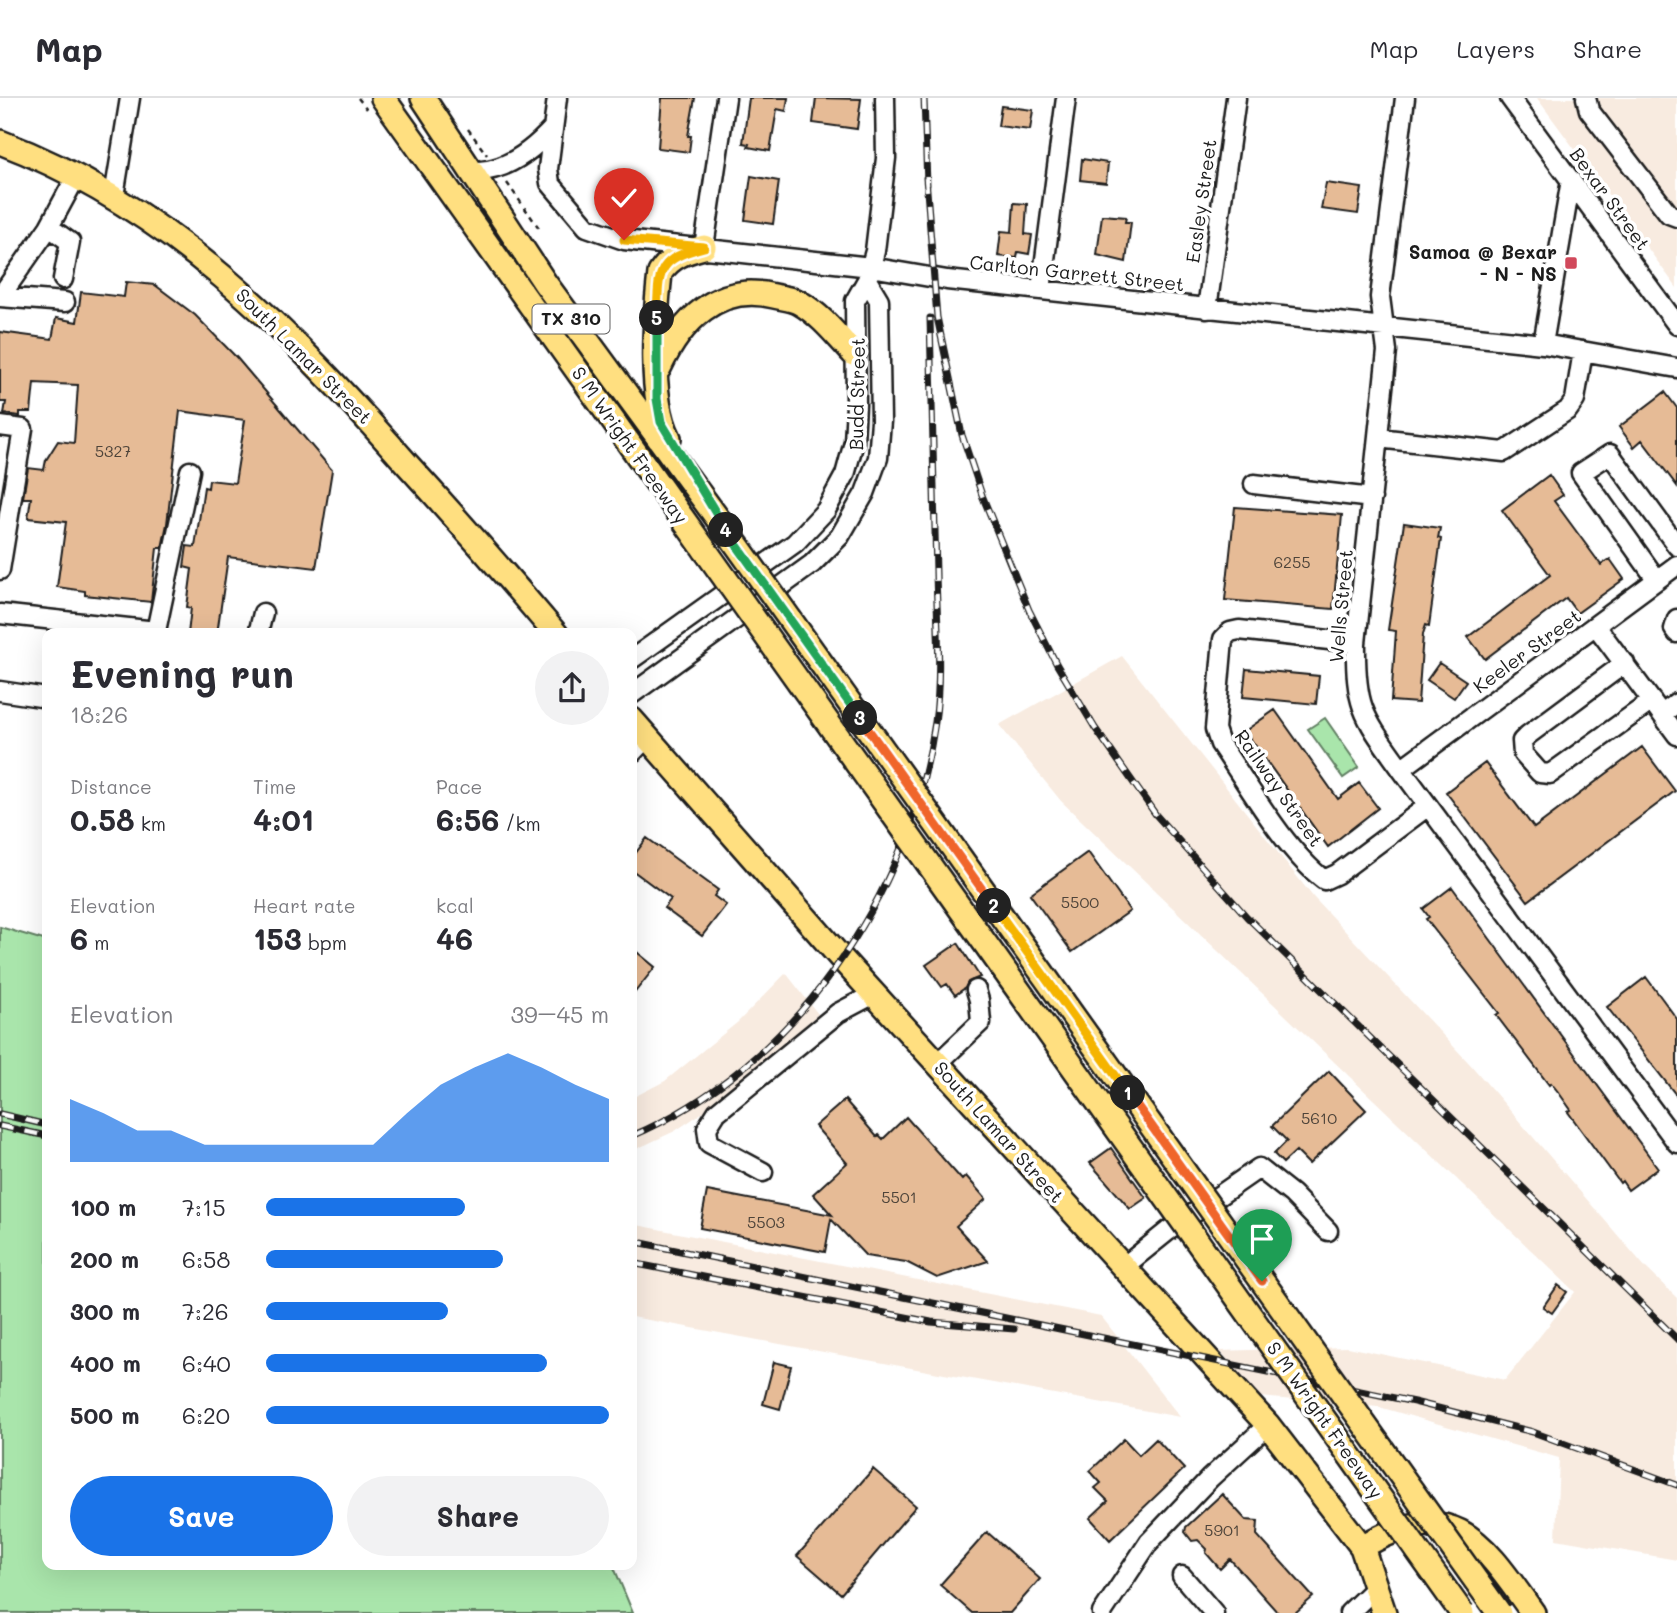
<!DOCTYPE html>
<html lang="en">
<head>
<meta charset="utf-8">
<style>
  :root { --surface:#fff; --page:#f2f2f3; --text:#2b2b33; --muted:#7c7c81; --line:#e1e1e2; --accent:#1a73e8 }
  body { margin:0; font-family:Mali,sans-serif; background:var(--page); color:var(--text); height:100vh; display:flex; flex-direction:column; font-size:26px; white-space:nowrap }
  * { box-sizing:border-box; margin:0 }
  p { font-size:23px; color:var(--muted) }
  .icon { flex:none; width:38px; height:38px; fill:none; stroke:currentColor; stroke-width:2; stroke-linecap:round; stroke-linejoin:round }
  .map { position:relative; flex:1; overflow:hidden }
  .side { position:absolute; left:42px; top:530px; width:595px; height:942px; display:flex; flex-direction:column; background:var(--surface); border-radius:14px; box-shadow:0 7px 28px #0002 }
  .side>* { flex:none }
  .pin { position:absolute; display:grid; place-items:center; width:60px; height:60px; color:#fff; margin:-72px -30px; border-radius:50% 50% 50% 0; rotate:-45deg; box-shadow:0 0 7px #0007 }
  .pin .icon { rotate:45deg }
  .km { position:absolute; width:35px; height:35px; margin:-18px; border-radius:50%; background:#222; color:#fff; font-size:19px; line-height:35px; text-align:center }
  .round { display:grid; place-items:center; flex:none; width:74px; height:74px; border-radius:37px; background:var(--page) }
  .headline { display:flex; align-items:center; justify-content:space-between; height:119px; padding:0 28px }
  h1 { font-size:38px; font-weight:700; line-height:52px }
  .figures { display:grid; grid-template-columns:repeat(3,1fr); gap:10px; height:119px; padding:7px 28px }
  .figures div { display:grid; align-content:center }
  .figures b { font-size:30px; font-weight:700 }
  .figures small { font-size:19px; font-weight:400 }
  .figures p { font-size:19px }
  .chart { height:196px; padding:14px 28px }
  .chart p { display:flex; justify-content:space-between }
  .chart svg { width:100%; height:126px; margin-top:7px; fill:var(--accent); opacity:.7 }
  .cta { display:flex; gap:14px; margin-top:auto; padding:14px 28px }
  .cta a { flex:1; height:80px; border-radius:42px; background:var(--accent); color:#fff; font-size:28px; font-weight:700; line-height:80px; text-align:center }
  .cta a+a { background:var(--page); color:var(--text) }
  ul { padding:0 28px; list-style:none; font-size:23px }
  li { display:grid; grid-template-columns:112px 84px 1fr; align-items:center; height:52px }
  li i { height:18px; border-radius:9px; background:var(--accent) }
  header { display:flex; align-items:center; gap:42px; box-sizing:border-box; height:98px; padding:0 35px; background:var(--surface); border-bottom:2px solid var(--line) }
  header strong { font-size:33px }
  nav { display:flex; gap:38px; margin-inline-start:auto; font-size:24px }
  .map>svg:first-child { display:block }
  .built { fill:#f8ebe0 }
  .green { fill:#a9e5ab; stroke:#628064; stroke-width:2 }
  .building { fill:#e6bb96; stroke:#1c1c1c; stroke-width:2 }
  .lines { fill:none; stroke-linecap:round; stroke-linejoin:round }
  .minor-casing { stroke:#1c1c1c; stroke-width:23 }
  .major-casing { stroke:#1c1c1c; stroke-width:28 }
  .path { stroke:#1c1c1c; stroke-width:2.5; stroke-dasharray:5 5; stroke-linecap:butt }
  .minor { stroke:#fff; stroke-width:18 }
  .major { stroke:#ffdf80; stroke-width:23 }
  .rail-casing { stroke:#1c1c1c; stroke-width:7 }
  .rail { stroke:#fff; stroke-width:4.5; stroke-dasharray:13; stroke-linecap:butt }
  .major-bridge-casing { stroke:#1c1c1c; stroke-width:28; stroke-linecap:butt }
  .major-bridge { stroke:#ffdf80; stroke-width:23 }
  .split-1-casing { stroke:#fff; stroke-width:14 }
  .split-2-casing { stroke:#fff; stroke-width:14 }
  .split-3-casing { stroke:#fff; stroke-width:14 }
  .split-4-casing { stroke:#fff; stroke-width:14 }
  .split-5-casing { stroke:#fff; stroke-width:14 }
  .split-6-casing { stroke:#fff; stroke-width:14 }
  .split-1 { stroke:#f0652b; stroke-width:9 }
  .split-2 { stroke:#f5b400; stroke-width:9 }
  .split-3 { stroke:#f0652b; stroke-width:9 }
  .split-4 { stroke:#22a559; stroke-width:9 }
  .split-5 { stroke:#22a559; stroke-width:9 }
  .split-6 { stroke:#f5b400; stroke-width:9 }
  .poi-dot { fill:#d1495b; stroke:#fff; stroke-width:2.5 }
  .labels { text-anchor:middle; stroke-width:7; stroke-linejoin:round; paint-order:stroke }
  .number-label { font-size:16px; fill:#4e443a }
  .shield { fill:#fff; stroke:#606060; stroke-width:2 }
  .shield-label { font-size:18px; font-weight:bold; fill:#1c1c1c }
  .street-label { font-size:19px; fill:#1c1c1c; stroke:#fff }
  .poi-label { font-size:19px; font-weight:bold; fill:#1c1c1c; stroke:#fff; text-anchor:end }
</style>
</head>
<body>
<header>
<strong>Map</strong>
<nav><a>Map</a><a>Layers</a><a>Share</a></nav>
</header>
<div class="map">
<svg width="1677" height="1515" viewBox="0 0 1677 1515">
  <rect width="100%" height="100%" fill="#fff"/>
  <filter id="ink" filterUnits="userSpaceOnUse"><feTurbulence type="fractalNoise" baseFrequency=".0143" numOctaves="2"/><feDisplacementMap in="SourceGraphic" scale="14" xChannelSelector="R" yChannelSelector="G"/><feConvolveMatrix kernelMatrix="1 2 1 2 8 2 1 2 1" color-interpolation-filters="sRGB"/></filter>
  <g filter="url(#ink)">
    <!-- built -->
    <path class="built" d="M1537,0H1677V190Z
      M1122,558L1314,800L1470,966L1646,1170L1677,1200V1462L1556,1441L1559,1360L1379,1309L1260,1299L1220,1253L1347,1249L1505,1282L1575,1194L1061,703L999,627Z
      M786,875L818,916L748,984L675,1033L632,1053V1000L665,983L738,924Z
      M632,1126L1101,1218L1180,1319L632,1219Z"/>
    <!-- green -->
    <path class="green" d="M1325,620L1359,669L1343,680L1308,631Z
      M0,829L47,843V1466L613,1467L633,1515H0Z"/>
    <!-- building -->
    <path class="building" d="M662,0H695L688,38H691L689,54L658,50Z
      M749,0H788L786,13L777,11L770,53L748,49L749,46L743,45Z
      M816,0L861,1L857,31L813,25Z
      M1001,8L1033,12L1030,32L998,28Z
      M1082,61L1108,65L1106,85L1080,82Z
      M751,78L779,83L773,126L745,122Z
      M1326,85L1362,90L1358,116L1321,111Z
      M1014,105L1027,106L1025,136L1032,137L1029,156L1018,154L1017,160L998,158L1001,133L1012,134Z
      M1102,117L1126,119L1125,124H1131L1126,164L1097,157Z
      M126,184L155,187L195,217L237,260L332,372L316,470L228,459L217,536H188L191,510L187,509L192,471L184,469L187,448L195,449L204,389L208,390L209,382L235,385L245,322L180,313L167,426L162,450H157L151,504L85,497V493L57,489L66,424L28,420L31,400H23L28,370L44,372L46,362L58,343L74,345L78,287L34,285L31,314H20V318L4,316L6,304H0V234L52,241L56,220L77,224L81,194L124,199Z
      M1665,294L1677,310V388L1642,342L1634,349L1619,329Z
      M1549,377L1563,397L1554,403L1601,467L1610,461L1624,481L1577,515L1566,500L1485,561L1468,539L1550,477L1502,412Z
      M1235,409L1342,417L1333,511L1225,502Z
      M1404,425L1440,430L1438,440L1441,441L1429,528L1426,527L1423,536L1418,605L1391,603L1396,533L1388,532Z
      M1439,565L1466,583L1454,600L1427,582Z
      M1246,571L1319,578L1316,606L1243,599Z
      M1275,612L1338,701L1359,685L1378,710L1328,749L1245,633Z
      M1642,649L1675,693L1528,803L1446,694L1485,665L1534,730Z
      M647,740L718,792L714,798L726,807L702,838L664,810L671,801L632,772V760Z
      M1088,754L1130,813L1072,854L1030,796Z
      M1452,789L1658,1070L1628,1092L1622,1083L1620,1085L1568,1014L1571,1012L1559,995L1551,985L1549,987L1496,917L1499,915L1426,821L1429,819L1423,811Z
      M958,845L980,879L968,884L965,890L955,897L947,886L942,889L926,867Z
      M632,850L655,869L632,898Z
      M1646,879L1677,921V998L1607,909Z
      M1329,973L1366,1012L1309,1066L1296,1053L1283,1065L1274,1056L1287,1043L1272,1028Z
      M845,1002L877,1039L879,1037L883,1041L906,1019L962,1082L966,1078L986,1101L956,1128L988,1163L937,1180L906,1164L866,1158L831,1121L825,1154L700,1130L707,1093L832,1117L813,1096L847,1065L815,1028Z
      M1111,1050L1146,1100L1130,1111L1090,1065Z
      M1558,1187L1567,1194L1552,1215L1543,1209Z
      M774,1264L791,1268L780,1311L763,1306Z
      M1124,1341L1139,1357L1156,1341L1184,1371L1110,1442L1090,1420L1108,1403L1095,1390L1101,1385L1090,1373Z
      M873,1371L916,1408L841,1496L797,1458Z
      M1222,1396L1246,1422L1258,1423L1257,1437L1313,1499L1295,1515H1278L1230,1461L1220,1471L1206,1455L1207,1451L1198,1442L1192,1443L1185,1434L1186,1429Z
      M987,1434L1040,1481L1010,1515H972L940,1487Z"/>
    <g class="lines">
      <defs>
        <path id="minor" d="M557,0L548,71L550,85L587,129L624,142L871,169L947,182L1543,246L1677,270
          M1405,0L1380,199L1387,253L1356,545C1355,611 1364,619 1401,671L1677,1045
          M1510,0L1677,227
          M1586,0L1589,12L1669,116L1677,119
          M470,73C503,76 531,54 553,30
          M114,98L130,0
          M49,129L70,144L63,181
          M704,149L726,0
          M1041,192L1066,0
          M0,199L49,129L77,77
          M0,199L65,204
          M1207,211L1236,0
          M1543,246L1571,82
          M0,328L23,331L0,472
          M1378,340L1504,354L1568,312L1575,302L1583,253
          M1254,386L1372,400
          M1657,482L1581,375L1610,356L1677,448
          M0,516L156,533L190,373
          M1677,521L1674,531L1677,535
          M1596,528L1677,637
          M258,536L263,515
          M1356,545L1239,532L1230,534L1223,541L1215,631L1220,646C1249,688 1284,751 1324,782L1337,776L1428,708
          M632,561L795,445L826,412L845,377L854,344L856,307L855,203L867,182L875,153L886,60L885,0
          M1625,565L1528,637L1522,643L1523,656L1540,675L1550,676L1652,603
          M0,593L47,600
          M632,596L812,466L840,438L865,395L878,360L881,323L879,202L867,182
          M1662,616L1677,605
          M632,655L647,639
          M1401,671L1677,467
          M937,966L981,924L979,902L976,892
          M763,1074L709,1045L707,1030L717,1014L838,915L874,896
          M1122,1170L1168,1133L1259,1070L1292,1096L1328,1133
          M1182,1478L1214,1515
          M1102,1515L1149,1444L1210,1380L1268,1327
          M1349,1515L1375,1490"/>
        <path id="major" d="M383,0L705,452
          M423,0L545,185L729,436
          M0,44C169,108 289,232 406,365C457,421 507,478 556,536
          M659,270C681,223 718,184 774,198C782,200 793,201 800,205C821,217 838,239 854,256
          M669,340C648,300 655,220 660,175C671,158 685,154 704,149
          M632,622L841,860L1268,1327L1362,1449L1384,1515
          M1362,1449C1453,1395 1483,1445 1533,1515"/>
      </defs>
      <!-- minor casing -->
      <use href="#minor" class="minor-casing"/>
      <!-- major casing -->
      <use href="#major" class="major-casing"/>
      <!-- path -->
      <path class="path" d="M358,0L367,11
        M468,31L487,57
        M507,85L539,130"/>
      <!-- minor -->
      <use href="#minor" class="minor"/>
      <!-- major -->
      <use href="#major" class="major"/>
      <defs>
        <path id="rail" d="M924,0L927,87
          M926,80L937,219L962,337L982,397L1029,512L1057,567L1095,630L1156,717L1247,819L1677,1241
          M0,1016L47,1027
          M0,1028L47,1038
          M632,1038C795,968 910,798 935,624C942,575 937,524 936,475C934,390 932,305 930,220
          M632,1143L1414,1304L1533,1334L1677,1387
          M632,1165L931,1224L1014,1231"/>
      </defs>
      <!-- rail casing -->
      <use href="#rail" class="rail-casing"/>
      <!-- rail -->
      <use href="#rail" class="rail"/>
      <defs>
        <path id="major-bridge" d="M729,436L1499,1515
          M705,452L1462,1515"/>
      </defs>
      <!-- major-bridge casing -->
      <use href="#major-bridge" class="major-bridge-casing"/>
      <!-- major-bridge -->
      <use href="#major-bridge" class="major-bridge"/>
    </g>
  </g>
  <g class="lines" filter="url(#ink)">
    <defs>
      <path id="split-1" d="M1128,995L1262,1183"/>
      <path id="split-2" d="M994,808L1128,995"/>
      <path id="split-3" d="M860,620L994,808"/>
      <path id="split-4" d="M726,432L860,620"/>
      <path id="split-5" d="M657,220V301L661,324L726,432"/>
      <path id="split-6" d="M624,142L704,149C655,162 659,173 657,220"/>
    </defs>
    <!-- split-1 casing -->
    <use href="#split-1" class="split-1-casing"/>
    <!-- split-2 casing -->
    <use href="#split-2" class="split-2-casing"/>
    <!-- split-3 casing -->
    <use href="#split-3" class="split-3-casing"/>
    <!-- split-4 casing -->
    <use href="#split-4" class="split-4-casing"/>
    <!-- split-5 casing -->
    <use href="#split-5" class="split-5-casing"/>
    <!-- split-6 casing -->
    <use href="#split-6" class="split-6-casing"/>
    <!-- split-1 -->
    <use href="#split-1" class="split-1"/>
    <!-- split-2 -->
    <use href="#split-2" class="split-2"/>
    <!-- split-3 -->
    <use href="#split-3" class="split-3"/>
    <!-- split-4 -->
    <use href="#split-4" class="split-4"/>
    <!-- split-5 -->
    <use href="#split-5" class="split-5"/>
    <!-- split-6 -->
    <use href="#split-6" class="split-6"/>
  </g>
  <!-- markers -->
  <rect class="poi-dot" x="1564" y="158" width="14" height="14" rx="3.5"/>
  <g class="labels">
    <!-- number labels -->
    <g class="number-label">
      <text x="113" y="359">5327</text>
      <text x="1292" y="470">6255</text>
      <text x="1080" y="810">5500</text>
      <text x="1319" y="1026">5610</text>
      <text x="899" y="1105">5501</text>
      <text x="766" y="1130">5503</text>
      <text x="1222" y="1438">5901</text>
    </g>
    <!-- shield labels -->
    <rect class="shield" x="532.5" y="206.5" width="77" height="29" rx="5"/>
    <g class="shield-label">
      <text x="571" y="227">TX 310</text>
    </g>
    <!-- street labels -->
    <g class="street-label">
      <text transform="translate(1610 101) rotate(54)" y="7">Bexar Street</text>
      <text transform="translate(1201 103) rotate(-82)" y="7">Easley Street</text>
      <text transform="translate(1077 175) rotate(6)" y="7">Carlton Garrett Street</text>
      <text transform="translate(304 258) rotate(45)" y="7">South Lamar Street</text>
      <text transform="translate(857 296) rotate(-89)" y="7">Budd Street</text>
      <text transform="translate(630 347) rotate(55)" y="7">S M Wright Freeway</text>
      <text transform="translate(1341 508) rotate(-85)" y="7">Wells Street</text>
      <text transform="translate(1527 553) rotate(-36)" y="7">Keeler Street</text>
      <text transform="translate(1279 690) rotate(55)" y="7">Railway Street</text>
      <text transform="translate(999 1034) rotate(48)" y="7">South Lamar Street</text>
      <text transform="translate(1325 1322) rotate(55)" y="7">S M Wright Freeway</text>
    </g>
    <!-- poi labels -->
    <g class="poi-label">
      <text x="1557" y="161">Samoa @ Bexar<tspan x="1557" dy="22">- N - NS</tspan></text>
    </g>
  </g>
</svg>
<div class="pin" style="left:1262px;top:1183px;background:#1e9e55"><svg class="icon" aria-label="arrive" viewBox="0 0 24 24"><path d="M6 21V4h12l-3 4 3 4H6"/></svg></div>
<div class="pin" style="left:624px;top:142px;background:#d93025"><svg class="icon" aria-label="check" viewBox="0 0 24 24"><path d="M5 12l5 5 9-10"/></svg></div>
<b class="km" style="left:1128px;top:995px">1</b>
<b class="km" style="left:994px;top:808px">2</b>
<b class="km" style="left:860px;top:620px">3</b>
<b class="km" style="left:726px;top:432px">4</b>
<b class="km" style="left:657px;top:220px">5</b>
<section class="side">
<div class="headline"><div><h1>Evening run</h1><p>18:26</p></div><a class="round"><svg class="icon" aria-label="share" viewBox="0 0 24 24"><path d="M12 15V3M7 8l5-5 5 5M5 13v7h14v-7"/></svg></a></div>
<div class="figures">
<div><p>Distance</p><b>0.58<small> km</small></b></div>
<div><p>Time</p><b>4:01</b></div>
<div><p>Pace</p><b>6:56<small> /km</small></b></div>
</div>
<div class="figures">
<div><p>Elevation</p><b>6<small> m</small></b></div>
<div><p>Heart rate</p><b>153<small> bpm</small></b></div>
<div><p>kcal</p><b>46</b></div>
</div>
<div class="chart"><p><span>Elevation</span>39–45 m</p>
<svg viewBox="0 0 160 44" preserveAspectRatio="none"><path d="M0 44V22L10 27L20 33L30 33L40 38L50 38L60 38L70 38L80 38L90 38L100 27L110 17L120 11L130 6L140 11L150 17L160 22V44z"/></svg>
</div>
<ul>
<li><b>100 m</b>7:15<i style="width:58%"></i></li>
<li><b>200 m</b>6:58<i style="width:69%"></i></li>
<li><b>300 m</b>7:26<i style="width:53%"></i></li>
<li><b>400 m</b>6:40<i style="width:82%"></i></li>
<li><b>500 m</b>6:20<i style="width:100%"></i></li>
</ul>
<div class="cta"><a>Save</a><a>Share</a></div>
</section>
</div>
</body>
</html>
